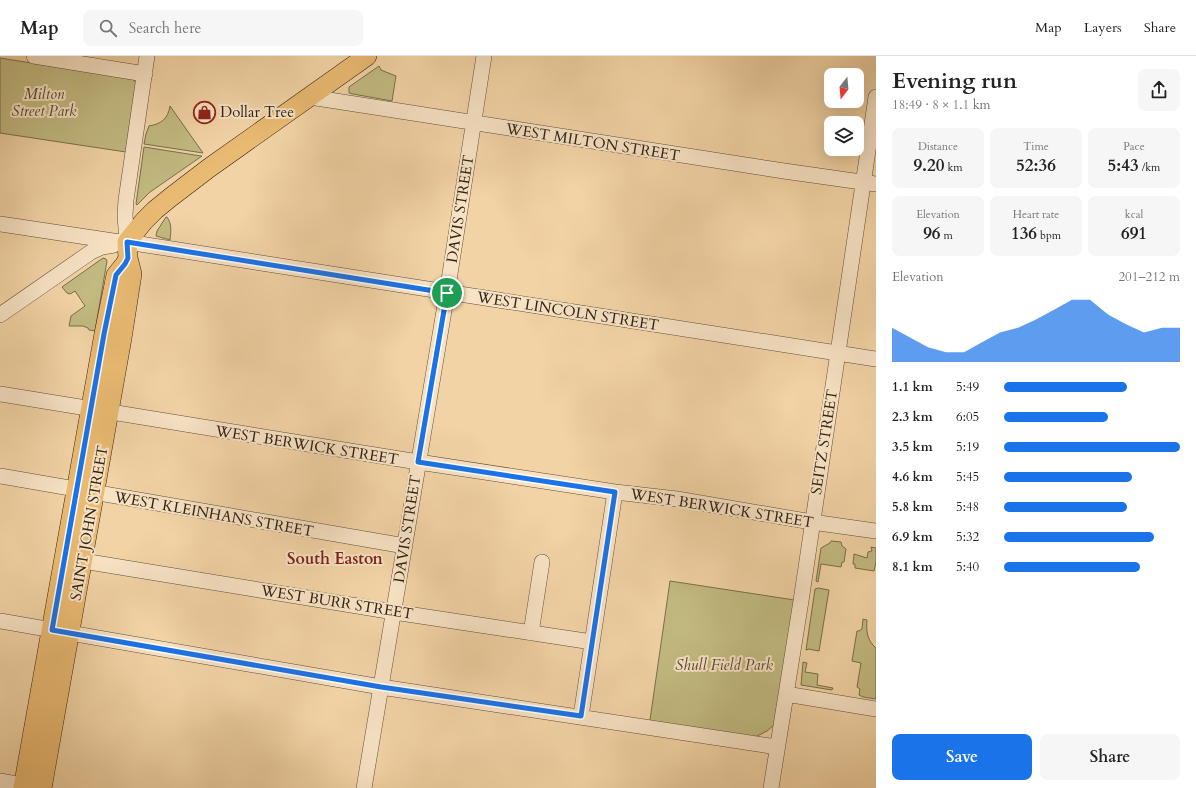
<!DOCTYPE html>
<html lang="en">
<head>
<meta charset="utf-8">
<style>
  :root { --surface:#fff; --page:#f6f6f6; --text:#222; --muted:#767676; --line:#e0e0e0; --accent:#1a73e8 }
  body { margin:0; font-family:Cardo,serif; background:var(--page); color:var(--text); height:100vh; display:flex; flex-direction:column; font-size:15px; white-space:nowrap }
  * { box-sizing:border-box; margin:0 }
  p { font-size:13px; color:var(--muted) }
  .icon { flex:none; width:22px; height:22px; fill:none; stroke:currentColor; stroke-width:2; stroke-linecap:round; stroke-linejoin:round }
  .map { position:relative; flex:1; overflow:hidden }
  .drawer { display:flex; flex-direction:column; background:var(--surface); width:320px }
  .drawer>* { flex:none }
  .needle { width:26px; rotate:196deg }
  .tools { position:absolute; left:824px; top:12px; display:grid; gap:8px }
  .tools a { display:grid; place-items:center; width:40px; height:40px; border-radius:8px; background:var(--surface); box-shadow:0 4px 16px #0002; font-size:20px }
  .pin { position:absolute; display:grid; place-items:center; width:34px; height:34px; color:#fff; margin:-17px; border:2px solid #fff; border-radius:50%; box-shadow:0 1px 4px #0007 }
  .round { display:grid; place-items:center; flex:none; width:42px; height:42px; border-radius:8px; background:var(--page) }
  .summary { display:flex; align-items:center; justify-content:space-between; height:68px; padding:0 16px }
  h1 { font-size:22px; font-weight:600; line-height:30px }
  .figures { display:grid; grid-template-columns:repeat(3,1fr); gap:6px; height:68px; padding:4px 16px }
  .figures div { display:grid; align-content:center; border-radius:8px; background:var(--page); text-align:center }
  .figures b { font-size:17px; font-weight:600 }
  .figures small { font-size:11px; font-weight:400 }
  .figures p { font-size:11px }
  .chart { height:112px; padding:8px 16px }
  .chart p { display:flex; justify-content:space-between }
  .chart svg { width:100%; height:72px; margin-top:4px; fill:var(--accent); opacity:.7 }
  .cta { display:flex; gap:8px; margin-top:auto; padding:8px 16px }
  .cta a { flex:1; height:46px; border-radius:8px; background:var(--accent); color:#fff; font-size:16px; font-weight:600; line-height:46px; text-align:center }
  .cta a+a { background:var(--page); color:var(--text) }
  ul { padding:0 16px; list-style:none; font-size:13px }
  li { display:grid; grid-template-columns:64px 48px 1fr; align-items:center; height:30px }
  li i { height:10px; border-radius:5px; background:var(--accent) }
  header { display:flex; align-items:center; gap:24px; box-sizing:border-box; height:56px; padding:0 20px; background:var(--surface); border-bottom:1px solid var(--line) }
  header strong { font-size:19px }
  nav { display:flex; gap:22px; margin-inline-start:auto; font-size:14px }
  .search { width:280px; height:36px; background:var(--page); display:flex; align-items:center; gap:10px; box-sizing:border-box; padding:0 14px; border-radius:8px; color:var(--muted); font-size:15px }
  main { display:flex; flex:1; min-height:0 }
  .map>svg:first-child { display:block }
  .green { fill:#c2ba81; stroke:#796e4c }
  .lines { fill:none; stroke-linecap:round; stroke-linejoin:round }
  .minor-casing { stroke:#604e3a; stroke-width:16 }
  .major-casing { stroke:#302216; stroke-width:20 }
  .minor { stroke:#f7e2c4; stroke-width:15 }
  .major { stroke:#e9ba72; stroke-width:19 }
  .route-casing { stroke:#fff; stroke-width:8 }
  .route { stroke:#1a73e8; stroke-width:5 }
  .labels { text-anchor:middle; stroke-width:4; stroke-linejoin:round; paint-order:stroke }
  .park-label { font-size:15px; font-style:italic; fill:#544831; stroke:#f7e2c4 }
  .poi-label { font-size:15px; fill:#302216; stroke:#f7e2c4; text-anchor:start }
  .street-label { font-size:15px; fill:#302216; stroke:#f7e2c4 }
  .neighbourhood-label { font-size:16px; font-weight:bold; fill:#7a1f14; stroke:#f7e2c4 }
</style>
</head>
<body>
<header>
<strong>Map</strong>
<div class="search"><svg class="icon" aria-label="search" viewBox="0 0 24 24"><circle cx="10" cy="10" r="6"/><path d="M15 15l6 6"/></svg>Search here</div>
<nav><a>Map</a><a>Layers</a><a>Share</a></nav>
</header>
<main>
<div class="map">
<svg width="876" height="732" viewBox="0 0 876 732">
  <rect width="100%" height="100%" fill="#f2d3a5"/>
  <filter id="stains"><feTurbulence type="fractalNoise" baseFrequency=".005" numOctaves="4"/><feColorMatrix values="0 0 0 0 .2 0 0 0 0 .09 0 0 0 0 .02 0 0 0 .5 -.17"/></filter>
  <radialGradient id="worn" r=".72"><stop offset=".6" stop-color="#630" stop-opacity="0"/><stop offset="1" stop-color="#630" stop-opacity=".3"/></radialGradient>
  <!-- green -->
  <path class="green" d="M0,2L133,23L136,27L126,96L0,77Z
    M379,10L381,14L396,20L392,45L353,38L349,37V31Z
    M170,50L203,97L144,88L146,78L149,70C161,68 168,63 170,50Z
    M144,91L201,100H202L150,136L137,149L136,148Z
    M166,161H167C172,168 171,175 170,184L156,180L157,175Z
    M103,202L106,203L107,205L95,275L89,274L88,272L83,270H69L71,260L85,250L75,235L70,238L67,237L62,231Z
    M831,485L841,486L842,490L846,493L844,506H842L841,511L821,508L818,526L816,525L821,492L830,487Z
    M871,491L876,492V506L874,515L855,512V508H853L854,498L867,502L868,496L872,495Z
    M670,525L801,545L776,667L767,675L745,686L649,671Z
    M818,532L829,534L819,595L808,593L807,594H806L815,533Z
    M863,563L867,564C866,574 867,585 876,592V643L863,641L859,639L860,633L857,631L861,607L852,605L857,575H859L862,573Z
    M803,606L807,607L805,616L818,618L817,629L833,632L832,634L801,629Z"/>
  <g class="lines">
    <defs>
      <path id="minor" d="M34,0L145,18
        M310,41L784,115L876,128
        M0,168L113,185L127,186L876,303
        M127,186L125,159L126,144L147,0
        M0,259L91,196L102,191L114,189
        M0,338L412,405L615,436L677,443L812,466L876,475
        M0,420L405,490
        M83,505L394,556L592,586
        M0,565L381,631L777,691
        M531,577L542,506
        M786,638L876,653
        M581,660L615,436
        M0,725L34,731
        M364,732L447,237L484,0
        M771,732L801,545L876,41"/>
      <path id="major" d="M23,732L104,278L116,219L125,208L128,202
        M42,732L122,282L132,218L128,202L127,186L144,165L155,154L171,141L209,112L367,0"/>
    </defs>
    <!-- minor casing -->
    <use href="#minor" class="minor-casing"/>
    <!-- major casing -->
    <use href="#major" class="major-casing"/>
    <!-- minor -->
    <use href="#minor" class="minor"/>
    <!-- major -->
    <use href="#major" class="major"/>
  </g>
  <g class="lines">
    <defs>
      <path id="route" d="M127,186L447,237L418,406L615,436L581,660L381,631L52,574L104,278L116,219L125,208L128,202Z"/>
    </defs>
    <!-- route casing -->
    <use href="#route" class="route-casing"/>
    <!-- route -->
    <use href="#route" class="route"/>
  </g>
  <!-- icons -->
  <defs>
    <symbol id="shop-ring" viewBox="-11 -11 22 22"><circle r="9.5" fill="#f7e2c4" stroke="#8f2418" stroke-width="1.5"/><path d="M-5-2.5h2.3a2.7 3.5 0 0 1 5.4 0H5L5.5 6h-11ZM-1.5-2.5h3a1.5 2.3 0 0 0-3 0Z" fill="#8f2418"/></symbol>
  </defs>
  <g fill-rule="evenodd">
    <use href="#shop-ring" x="192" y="44" width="25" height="25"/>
  </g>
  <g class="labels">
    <!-- park labels -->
    <g class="park-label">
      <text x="44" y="43">Milton<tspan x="44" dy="17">Street Park</tspan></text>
      <text x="724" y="614">Shull Field Park</text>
    </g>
    <!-- poi labels -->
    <g class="poi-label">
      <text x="220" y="61">Dollar Tree</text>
    </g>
    <!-- street labels -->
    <g class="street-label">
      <text transform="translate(593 86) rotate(9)" y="5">WEST MILTON STREET</text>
      <text transform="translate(460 153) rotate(-81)" y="5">DAVIS STREET</text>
      <text transform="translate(568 255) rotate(9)" y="5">WEST LINCOLN STREET</text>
      <text transform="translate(824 386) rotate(-81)" y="5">SEITZ STREET</text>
      <text transform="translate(307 389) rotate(9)" y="5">WEST BERWICK STREET</text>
      <text transform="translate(722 452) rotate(9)" y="5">WEST BERWICK STREET</text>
      <text transform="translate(214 458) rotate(10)" y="5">WEST KLEINHANS STREET</text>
      <text transform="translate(89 467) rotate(-80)" y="5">SAINT JOHN STREET</text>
      <text transform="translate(407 473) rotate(-81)" y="5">DAVIS STREET</text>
      <text transform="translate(337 546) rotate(9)" y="5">WEST BURR STREET</text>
    </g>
    <!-- neighbourhood labels -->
    <g class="neighbourhood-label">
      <text x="335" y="508">South Easton</text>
    </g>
  </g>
  <rect width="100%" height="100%" filter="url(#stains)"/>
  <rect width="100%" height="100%" fill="url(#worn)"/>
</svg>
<div class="tools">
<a><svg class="needle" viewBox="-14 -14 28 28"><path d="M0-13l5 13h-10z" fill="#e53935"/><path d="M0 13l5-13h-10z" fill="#767676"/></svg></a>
<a><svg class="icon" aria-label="layers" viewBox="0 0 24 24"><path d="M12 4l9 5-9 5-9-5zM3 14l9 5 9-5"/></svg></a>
</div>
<div class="pin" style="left:447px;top:237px;background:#1e9e55"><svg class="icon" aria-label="arrive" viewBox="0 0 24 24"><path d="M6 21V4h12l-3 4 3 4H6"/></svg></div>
</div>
<section class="drawer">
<div class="summary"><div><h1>Evening run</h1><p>18:49 · 8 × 1.1 km</p></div><a class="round"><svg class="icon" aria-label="share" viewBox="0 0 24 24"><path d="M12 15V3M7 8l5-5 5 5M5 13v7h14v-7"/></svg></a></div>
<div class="figures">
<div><p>Distance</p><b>9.20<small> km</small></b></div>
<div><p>Time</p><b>52:36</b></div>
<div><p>Pace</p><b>5:43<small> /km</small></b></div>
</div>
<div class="figures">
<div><p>Elevation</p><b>96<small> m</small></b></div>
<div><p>Heart rate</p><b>136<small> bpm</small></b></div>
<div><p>kcal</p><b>691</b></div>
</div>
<div class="chart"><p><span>Elevation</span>201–212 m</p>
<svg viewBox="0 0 160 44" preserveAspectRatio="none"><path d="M0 44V23L10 29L20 35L30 38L40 38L50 32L60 26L70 23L80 18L90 12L100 6L110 6L120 15L130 21L140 26L150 23L160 23V44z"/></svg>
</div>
<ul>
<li><b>1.1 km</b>5:49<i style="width:70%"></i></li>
<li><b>2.3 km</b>6:05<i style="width:59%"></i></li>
<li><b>3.5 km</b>5:19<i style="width:100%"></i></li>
<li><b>4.6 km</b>5:45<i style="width:73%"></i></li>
<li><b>5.8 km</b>5:48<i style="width:70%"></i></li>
<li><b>6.9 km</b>5:32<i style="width:85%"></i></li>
<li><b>8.1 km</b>5:40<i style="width:77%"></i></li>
</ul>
<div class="cta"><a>Save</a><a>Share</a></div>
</section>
</main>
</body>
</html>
